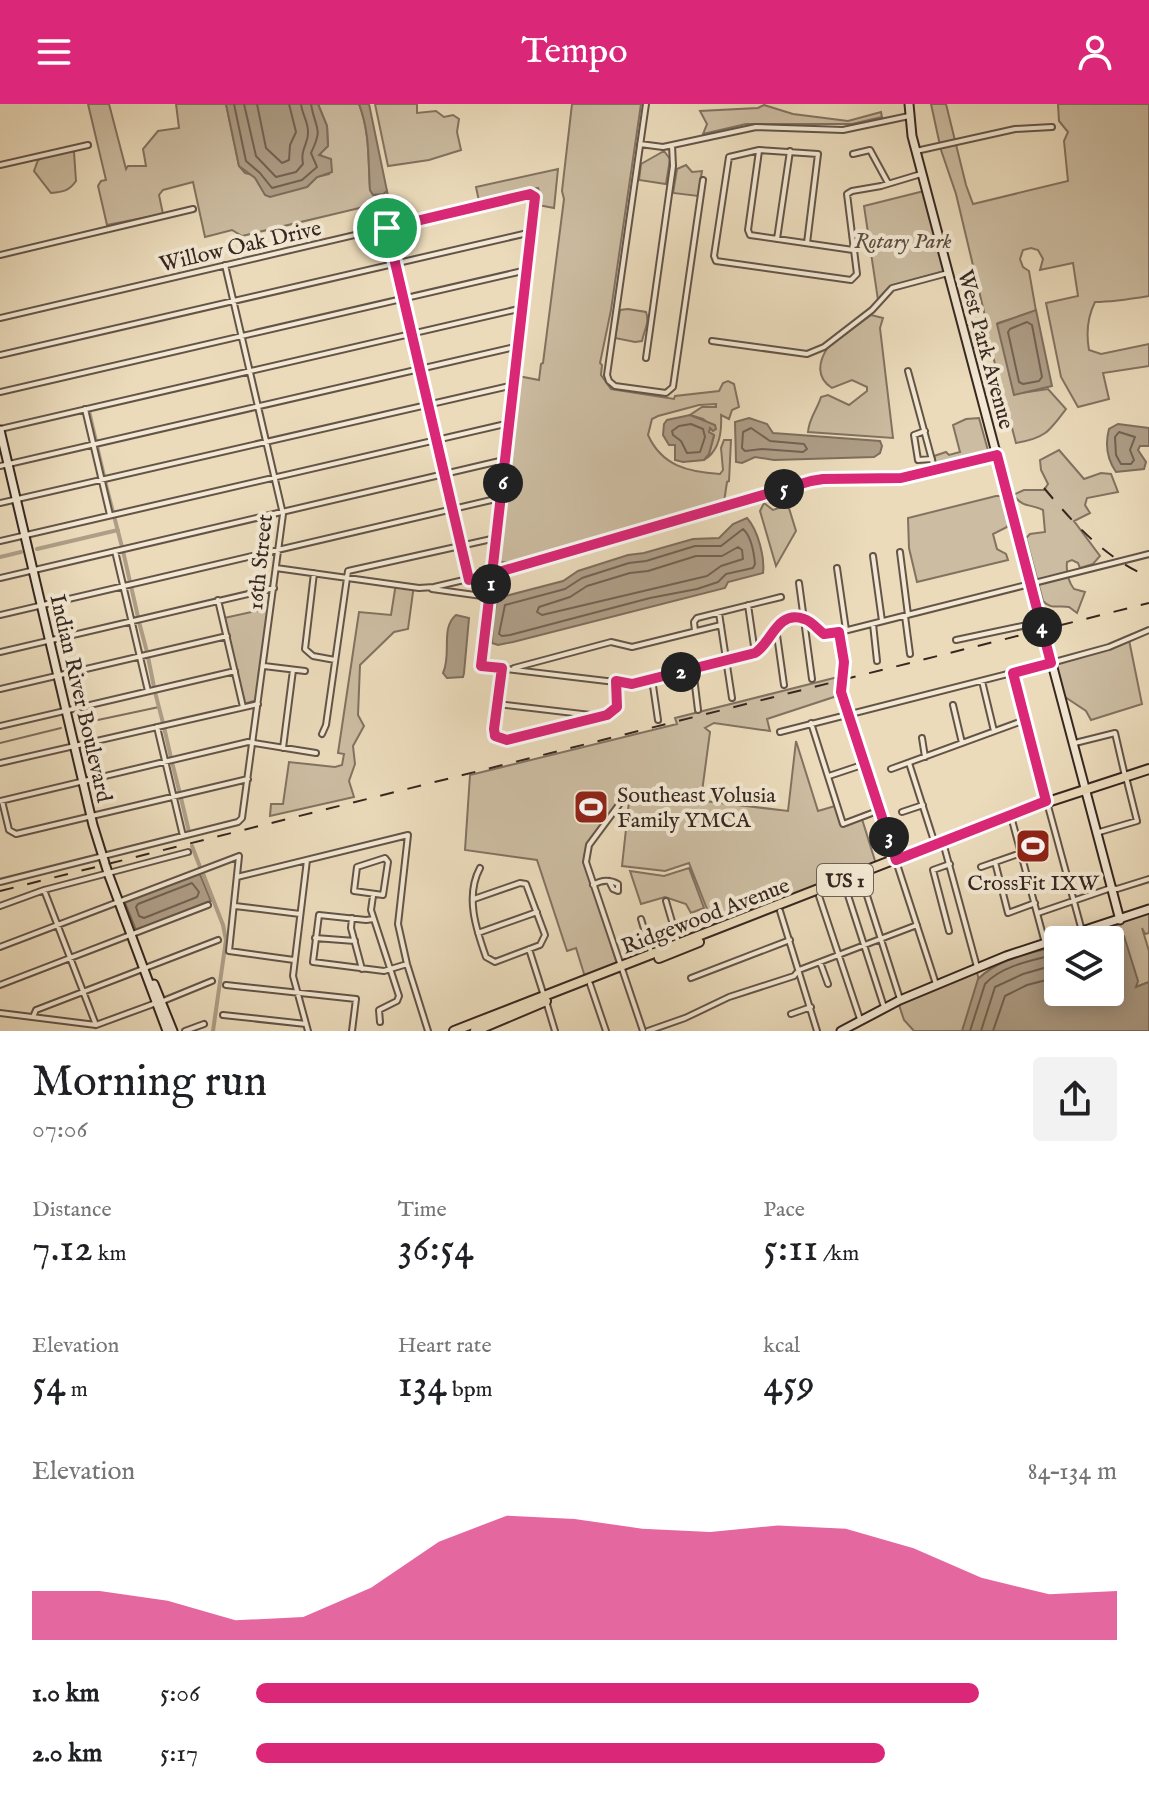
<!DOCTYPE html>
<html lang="en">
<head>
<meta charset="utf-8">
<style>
  :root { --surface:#fff; --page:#f2f2f2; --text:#202124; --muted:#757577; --accent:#db2777 }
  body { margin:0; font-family:"IM FELL English",serif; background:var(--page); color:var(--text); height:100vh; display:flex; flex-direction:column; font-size:30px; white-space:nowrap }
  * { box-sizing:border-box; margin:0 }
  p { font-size:26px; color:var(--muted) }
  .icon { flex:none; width:44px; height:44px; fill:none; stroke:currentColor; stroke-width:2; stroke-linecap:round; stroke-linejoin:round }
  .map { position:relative; height:927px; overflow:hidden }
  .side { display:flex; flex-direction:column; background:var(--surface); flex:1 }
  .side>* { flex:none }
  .fabs { position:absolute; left:1044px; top:822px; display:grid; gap:16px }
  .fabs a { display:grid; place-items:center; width:80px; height:80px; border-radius:8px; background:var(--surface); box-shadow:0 4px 20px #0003; font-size:40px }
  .pin { position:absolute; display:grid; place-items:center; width:68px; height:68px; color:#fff; margin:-34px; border:4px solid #fff; border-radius:50%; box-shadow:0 2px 8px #0007 }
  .km { position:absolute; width:40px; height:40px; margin:-20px; border-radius:50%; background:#222; color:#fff; font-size:22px; line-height:40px; text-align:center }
  .round { display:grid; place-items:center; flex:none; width:84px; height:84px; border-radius:8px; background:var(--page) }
  .headline { display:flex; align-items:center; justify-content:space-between; height:136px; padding:0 32px }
  h1 { font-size:44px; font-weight:600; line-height:60px }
  .figures { display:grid; grid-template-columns:repeat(3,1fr); gap:12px; height:136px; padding:8px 32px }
  .figures div { display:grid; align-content:center }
  .figures b { font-size:40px; font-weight:600 }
  .figures small { font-size:22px; font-weight:400 }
  .figures p { font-size:22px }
  .chart { height:224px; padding:16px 32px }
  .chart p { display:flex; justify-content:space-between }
  .chart svg { width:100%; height:144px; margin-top:8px; fill:var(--accent); opacity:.7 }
  ul { padding:0 32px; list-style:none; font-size:26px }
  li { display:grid; grid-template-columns:128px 96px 1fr; align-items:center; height:60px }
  li i { height:20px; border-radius:10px; background:var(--accent) }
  header { display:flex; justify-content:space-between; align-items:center; height:104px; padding:0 32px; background:var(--accent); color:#fff; font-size:36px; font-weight:600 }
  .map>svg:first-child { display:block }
  .green { fill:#ccbca1; stroke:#827261; stroke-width:2 }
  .water { fill:#ae9e87; stroke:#7e6e5e; stroke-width:2 }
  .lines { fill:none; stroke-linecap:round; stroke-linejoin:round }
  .shore { stroke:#726254; stroke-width:2 }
  .stream { stroke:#7e6e5e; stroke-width:2 }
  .canal { stroke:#ae9e87; stroke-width:4 }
  .street-casing { stroke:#645448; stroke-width:8 }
  .secondary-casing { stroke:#372721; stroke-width:11 }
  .primary-casing { stroke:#372721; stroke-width:12 }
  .street { stroke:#f2e8d3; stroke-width:4 }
  .secondary { stroke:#f2e8d3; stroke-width:7 }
  .primary { stroke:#ebdbbb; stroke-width:8 }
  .rail { stroke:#372721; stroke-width:2; stroke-dasharray:14 14; stroke-linecap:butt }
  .route-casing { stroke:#fff; stroke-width:16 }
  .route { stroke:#db2777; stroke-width:10 }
  .labels { text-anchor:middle; stroke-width:8; stroke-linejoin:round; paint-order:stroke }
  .shield { fill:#f2e8d3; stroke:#6f6156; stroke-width:2 }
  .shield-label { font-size:20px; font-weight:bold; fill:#372721 }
  .park-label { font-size:22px; font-style:italic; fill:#5c4c41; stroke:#f2e8d3 }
  .street-label { font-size:22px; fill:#372721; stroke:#f2e8d3 }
  .poi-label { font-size:22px; fill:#372721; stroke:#f2e8d3; text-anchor:start }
</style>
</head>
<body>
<header><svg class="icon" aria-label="menu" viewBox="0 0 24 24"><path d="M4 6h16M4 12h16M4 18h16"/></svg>Tempo<svg class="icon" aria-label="person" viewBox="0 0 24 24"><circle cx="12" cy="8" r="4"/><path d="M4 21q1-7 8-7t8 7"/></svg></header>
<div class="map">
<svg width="1149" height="927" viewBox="0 0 1149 927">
  <rect width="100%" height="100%" fill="#ebdbbb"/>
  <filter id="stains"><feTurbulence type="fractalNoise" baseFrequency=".0025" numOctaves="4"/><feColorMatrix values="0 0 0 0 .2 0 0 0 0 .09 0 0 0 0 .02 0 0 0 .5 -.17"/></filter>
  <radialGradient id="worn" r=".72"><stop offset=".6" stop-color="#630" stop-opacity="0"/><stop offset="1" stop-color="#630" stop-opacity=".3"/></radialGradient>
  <!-- green -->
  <path class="green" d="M88,0H109L126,65L128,62H146L143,45L158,27L179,24L176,0H226L239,62L245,69L307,83L317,73L329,70L323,53L319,49L328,42L327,22L318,0H359C370,29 368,54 370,86L374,91L383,90L387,87L389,97L242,132L232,126L205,133L193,78L163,86L159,91L163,110L107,121L98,82L101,77L106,76Z
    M375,0H417V9L436,7L444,13L453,11L459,15L457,28L461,46L429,56L388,62Z
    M572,0H641L611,206L600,259L602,261L601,271L611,285L674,295L675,292L719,287L723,279L728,277L734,280L739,303L732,306L729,315L721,311C722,328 719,347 704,356L709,350L714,332L708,328L710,323L716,325L703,315L690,311L702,303H716V300L699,301L658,312L652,315L648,331C662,362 688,368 720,370L723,366L721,344L724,336H731L729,377L727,378L724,398L721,401L528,453C518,461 505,459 493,456L518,272L539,276L541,260L543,259L564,95L562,87Z
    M931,0H946L966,81L973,100L1068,77L1064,37L1068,28L1059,17L1058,0H1149V192C1131,195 1113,198 1095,198C1087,214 1086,229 1089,246L1101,250L1149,240V262L1103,269L1109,295L1078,303L1061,273L1046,199L1078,192L1073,159L1040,166L1043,155L1038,146L1031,144L1023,146L1020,155L1023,163L1029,167L1036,207L998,219L1014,290L1048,285L1066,305C1049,328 1045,334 1016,339L990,241L971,244L965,222L986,216L956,90L941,46Z
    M764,1L793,10L848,17L881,8L882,13L852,20H746L703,30L707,20L700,7L758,4Z
    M62,44L74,48L76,77C69,87 63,88 51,89L34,67L38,56Z
    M664,47L670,55L666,80L639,76L641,60Z
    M686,61L692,68L702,67L698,92L673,89L677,65Z
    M558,65L554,104L538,101L540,89L538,84L479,97L476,83Z
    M924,87L945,167L892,182L878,196L864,102Z
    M628,205L646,208C650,219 644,226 642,237L635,238L615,234L620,206Z
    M871,211L883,214L880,224L893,334L808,328C809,314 817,306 821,293L828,291L849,301L867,287V283L852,276L832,284C816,274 818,258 828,243Z
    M979,314L989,350L936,365L934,352L946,348L949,351L960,348L953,321L966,315Z
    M1059,346L1084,375L1101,369L1111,370L1118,388L1087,394L1085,401L1090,409L1074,417L1100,452L1093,460L1080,464L1078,459L1072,456L1067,458C1066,468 1068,477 1074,485L1085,488L1077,509L1069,503C1058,501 1051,506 1043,497L1026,434L1030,430L1045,428L1043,406C1029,399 1025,405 1013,391L1024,386H1044L1048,380L1041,366L1040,356Z
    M996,392H1005L1011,414L1007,423L993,430L997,445L1006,450L1008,456L917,478L909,444L908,414Z
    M764,399L773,406L788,401L796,427L776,462L760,407Z
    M396,479L414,481L408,525L394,528L360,561L358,611L364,622L353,642L355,660L349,677L354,693L270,712L271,700H283L289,658L335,663L342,661L344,650L338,649L359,508L391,511Z
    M270,504L257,596L244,600L224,514Z
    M1129,536L1142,600L1091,616L1086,607L1062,591L1054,560Z
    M838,573L843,590L767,615L770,627L714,619L705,624L710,628L701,695L663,692L788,707L796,637L818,707L835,702L842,722L862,715L876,760L714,823L689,759L665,767L622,762L630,688C612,704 592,729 584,752L617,860L585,873L576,844L567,847L537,756L465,746L470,671L677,620L675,614Z
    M689,764L704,804L691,809L686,800L665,793L641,800L630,767L664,772Z
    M1149,808V829L1145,830L1142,824L1149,847V878L1136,883L1124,833L1119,830L1116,818Z
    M976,865L979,876L964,927H914L904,916L898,898Z"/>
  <!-- water -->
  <path class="water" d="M226,0H318L327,22L328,42L319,51L331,55L332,68L317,73L307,83L270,93L265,91L255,74L239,62Z
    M359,0H369L387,87L383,90L373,91L370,86C368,54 370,29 359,0Z
    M1036,206L1052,282L1014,291L997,220Z
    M690,311L715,321L716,325L713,327L710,324L709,328L714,331L709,350L704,356L683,358L675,356V341H669L663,331L664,320L667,316Z
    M749,314L767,320L773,329L880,337L882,342L880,349L874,353L774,356L755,353L742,359L736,358L735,318Z
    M1118,320L1149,324V342H1140L1138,346L1146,358L1144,365L1116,368C1107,355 1105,340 1109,325Z
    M747,414C758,426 765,454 763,469L728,478L725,484L513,538L498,541L492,539L493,512L498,494L563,477L578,467L628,451L644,449L693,435L719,434L733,420Z
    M456,511L469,514L464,569L463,573L447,574L443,569C452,550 440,524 456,511Z
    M199,768L211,797L136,826L124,796Z
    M1119,830L1124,832L1138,877L1136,883L1149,878V927H962L978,875C998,855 1027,850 1054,843L1058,842V888H1110V842H1112L1110,831Z"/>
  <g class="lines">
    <!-- shore -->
    <path class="shore" d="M234,0L246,57L260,69L272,84L302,76L317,63L311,49C324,22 315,26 311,0
      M244,0L256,52L276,73L296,68L303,60C300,44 309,40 308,27C308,18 302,10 301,0
      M257,0L266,44L282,59L289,56L290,41L296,28L289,0
      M1027,218L1032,221L1042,273L1039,277L1023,280L1019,278L1008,228L1010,225Z
      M691,320L703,325L705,333L700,348L687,349L681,337L673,331L672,327L679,322Z
      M751,324L770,337L804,340L807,345L803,348L762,345L745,347L742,344L743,328Z
      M1119,328L1135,333L1130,346L1134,356L1131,360H1121L1116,351L1115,333Z
      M743,425C751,432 754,449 755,460L753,464L726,470L718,478L697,485L650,494L510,531L502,532L499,530L505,501L565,485L582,474L629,459L646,457L695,442H721Z
      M738,443L742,446L743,455L721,462L707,472L542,511L537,508L539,503L570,493L587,482L630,469L648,467L696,452H722Z
      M192,779L199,788L197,793L144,814L139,812L136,803L138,800Z
      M970,927L985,880C1002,861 1034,856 1058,850
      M981,927L995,883L1023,870L1058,860
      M993,927L1005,892L1027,881L1058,873"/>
    <!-- stream -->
    <path class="stream" d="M79,620L159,603
      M0,639L61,624"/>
    <!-- canal -->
    <path class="canal" d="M89,307L96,337
      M97,342L104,372
      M105,377L113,408
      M114,412L122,443
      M37,445L118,426
      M123,447L130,478
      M0,453L21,448
      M131,482L138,513
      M139,518L147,548
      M148,553L154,583
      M155,588L163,619
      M164,623L171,654
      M172,658L180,690
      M181,694L189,728
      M192,742L200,763
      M202,767L223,821L226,836L213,927"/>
    <defs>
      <path id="street" d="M646,0L607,271L609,277L615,282L666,289L673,283L703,76
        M640,40L663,43L756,23L843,26L909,12
        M759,47L748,126L750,131L853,146
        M916,47L1015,25L1052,23
        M853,50L870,46L888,79
        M0,61L88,41
        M387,124L469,476
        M777,135L790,47
        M807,139L818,50L759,46L729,53L714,152L716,157L851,176L857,170L847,90L852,87L881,82L921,70
        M0,151L193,105
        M0,214L530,90L534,91L536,96L481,562L632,580L755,549C777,536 770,512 804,515L821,528L828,531L1149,450
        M712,237L807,250L824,243L872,206L892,184L948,169
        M0,251L532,128
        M646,254L673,62L672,41
        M908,267L935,367
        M0,288L527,166
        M85,305L110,411
        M0,325L523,204
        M925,327L914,331L918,356L932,355
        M0,362L519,242
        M0,399L514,281
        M0,437L510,319
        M115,447L148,587
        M900,448L908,511
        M873,452L882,517
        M276,464L419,484L434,483L498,468L811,377L823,375L901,374L995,352
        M837,464L846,526
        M314,469L305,545L313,552L335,556
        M0,474L504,356
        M799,479L812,575
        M432,485L489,493
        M218,496L243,603
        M748,501L755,549
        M719,509L732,594
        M0,511L500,394
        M905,512L910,550
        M873,520L877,557
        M776,524L784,581
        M695,527L694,518L697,514L781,493
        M839,528L844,558L841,588L936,880
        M956,536L1041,518
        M0,548L274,484
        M264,562L305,567
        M502,564L494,625L495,632L502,636L613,609L618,599L616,577
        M514,564L611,538L632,543L721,521
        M693,565L698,606
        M1013,569L1046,697
        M652,575L658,616
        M982,577L994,627
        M0,585L227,532
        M498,600L599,612
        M953,601L962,639
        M811,619L843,720L880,706
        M0,622L235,567
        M157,623L183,732
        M780,628L1051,559L1109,543L1149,526
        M322,630L326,621L348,467L496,434
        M922,634L925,653
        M1075,639L1115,629L1125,672
        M283,644L293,566
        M0,659L258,600
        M909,659L934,737
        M891,665L1025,616
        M829,672L865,660
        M624,694L589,741L586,758L643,927
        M0,697L248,638L316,649
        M2,697L9,726L16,730L248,675
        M1048,702L1082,827
        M902,708L923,701
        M1012,716L1045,839
        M1096,729L1137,717L1127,677
        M944,742L977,863
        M385,754L388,758L383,791L354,787L357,763Z
        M307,756L293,872L308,927
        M995,758L1008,809L1035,799
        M981,763L1021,749
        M237,773L408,731L398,820L407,860L428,927
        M862,776L900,895
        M0,778L238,718L242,714L283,410L225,161
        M593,781C601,776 609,775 618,780V787L613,785L609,777
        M845,782L884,903
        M44,786L96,921
        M373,792L371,806L399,892L397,897L379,906L380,918
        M819,792L860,915
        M474,795L520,779L526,780L545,831L540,841L495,858L486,853C476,825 465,792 480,764
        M666,797L678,838
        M0,802L44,786L188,748
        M235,802L300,810
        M780,807L817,927
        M1038,809L1111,784L1117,785L1149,775
        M352,814L351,824L362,865
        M374,815L366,816L319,811L313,858L384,867L407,860
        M641,815L651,848
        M949,827L933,766L950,760
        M478,829L537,808
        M315,834L355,837
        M0,843L239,752L229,847L294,856
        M529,845L544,892
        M820,858L828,880
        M691,874L790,836
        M590,880L606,927
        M0,881L208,801
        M226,881L356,895L352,927
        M163,897L212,877
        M546,897L555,927
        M0,909L96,921L156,899
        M791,910L811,903
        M223,911L306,920
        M33,913L36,906L218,836
        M185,927L204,920
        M648,927L685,914L729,893L794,872L799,866L917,821"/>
      <path id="secondary" d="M909,0L912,32L1120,816
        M0,326L93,721L108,769L167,927
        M154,880L173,927
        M841,927L900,896L1006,852L1149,805"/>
      <path id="primary" d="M659,854L699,838
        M454,927L1011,710L1149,665
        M475,927L546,897"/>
    </defs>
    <!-- street casing -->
    <use href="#street" class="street-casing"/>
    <!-- secondary casing -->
    <use href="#secondary" class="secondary-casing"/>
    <!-- primary casing -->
    <use href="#primary" class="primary-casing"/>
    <!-- street -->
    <use href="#street" class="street"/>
    <!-- secondary -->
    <use href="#secondary" class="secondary"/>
    <!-- primary -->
    <use href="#primary" class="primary"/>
    <!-- rail -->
    <path class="rail" d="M1044,384C1074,420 1105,454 1149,473
      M0,787L1149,499"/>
  </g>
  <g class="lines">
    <defs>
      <path id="route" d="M387,124L469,476L492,470L481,562L502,564L494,625L495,632L507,636L607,611L617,603L616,577L632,580L755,549C771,540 777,505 804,515C812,517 818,526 824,530L839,528L844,558L841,588L896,756L1046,697L1013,569L1051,559L997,351L901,374L823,375L811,377L492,470L535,93L530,90L387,124"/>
    </defs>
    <!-- route casing -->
    <use href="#route" class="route-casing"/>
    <!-- route -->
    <use href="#route" class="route"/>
  </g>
  <!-- icons -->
  <defs>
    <symbol id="stadium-square" viewBox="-11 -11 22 22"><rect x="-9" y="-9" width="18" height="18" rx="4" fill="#8f2418" stroke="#f2e8d3"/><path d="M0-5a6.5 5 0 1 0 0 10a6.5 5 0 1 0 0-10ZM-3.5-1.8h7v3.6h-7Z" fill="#fff"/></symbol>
  </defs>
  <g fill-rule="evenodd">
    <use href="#stadium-square" x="571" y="683" width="40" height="40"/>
    <use href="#stadium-square" x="1013" y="722" width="40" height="40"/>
  </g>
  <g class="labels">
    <!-- shield labels -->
    <rect class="shield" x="817" y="760" width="56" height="32" rx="6"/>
    <g class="shield-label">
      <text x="845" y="783">US 1</text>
    </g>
    <!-- park labels -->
    <g class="park-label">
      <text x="903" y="144">Rotary Park</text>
    </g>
    <!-- street labels -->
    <g class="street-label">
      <text transform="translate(240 141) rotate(-13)" y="8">Willow Oak Drive</text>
      <text transform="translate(987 245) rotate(75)" y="8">West Park Avenue</text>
      <text transform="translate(259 458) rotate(-84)" y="8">16th Street</text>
      <text transform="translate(82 594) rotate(77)" y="8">Indian River Boulevard</text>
      <text transform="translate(705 811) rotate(-21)" y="8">Ridgewood Avenue</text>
    </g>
    <!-- poi labels -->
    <g class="poi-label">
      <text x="617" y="698">Southeast Volusia<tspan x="617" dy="25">Family YMCA</tspan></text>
      <text x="1033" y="786" text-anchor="middle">CrossFit IXW</text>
    </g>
  </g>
  <rect width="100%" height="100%" filter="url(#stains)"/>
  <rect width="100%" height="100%" fill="url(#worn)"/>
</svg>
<div class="fabs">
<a><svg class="icon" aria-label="layers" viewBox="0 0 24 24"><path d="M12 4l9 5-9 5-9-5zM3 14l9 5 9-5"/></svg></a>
</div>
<div class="pin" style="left:387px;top:124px;background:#1e9e55"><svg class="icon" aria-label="arrive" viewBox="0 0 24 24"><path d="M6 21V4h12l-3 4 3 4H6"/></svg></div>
<b class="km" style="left:491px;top:480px">1</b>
<b class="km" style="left:681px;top:568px">2</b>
<b class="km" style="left:889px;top:733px">3</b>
<b class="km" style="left:1042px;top:523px">4</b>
<b class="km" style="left:784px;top:385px">5</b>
<b class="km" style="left:503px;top:379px">6</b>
</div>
<section class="side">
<div class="headline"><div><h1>Morning run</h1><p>07:06</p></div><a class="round"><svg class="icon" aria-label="share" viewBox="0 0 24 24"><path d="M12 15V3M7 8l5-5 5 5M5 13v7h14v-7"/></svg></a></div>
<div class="figures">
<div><p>Distance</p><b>7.12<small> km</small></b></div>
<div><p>Time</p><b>36:54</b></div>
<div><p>Pace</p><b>5:11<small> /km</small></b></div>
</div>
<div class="figures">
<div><p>Elevation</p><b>54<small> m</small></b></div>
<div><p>Heart rate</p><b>134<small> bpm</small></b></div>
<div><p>kcal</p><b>459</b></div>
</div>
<div class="chart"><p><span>Elevation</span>84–134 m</p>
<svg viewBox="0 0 160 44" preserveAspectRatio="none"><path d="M0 44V29L10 29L20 32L30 38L40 37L50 28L60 14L70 6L80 7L90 10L100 11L110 9L120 10L130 16L140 25L150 30L160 29V44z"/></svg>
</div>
<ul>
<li><b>1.0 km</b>5:06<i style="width:84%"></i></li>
<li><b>2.0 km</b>5:17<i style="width:73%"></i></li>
</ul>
</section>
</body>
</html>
